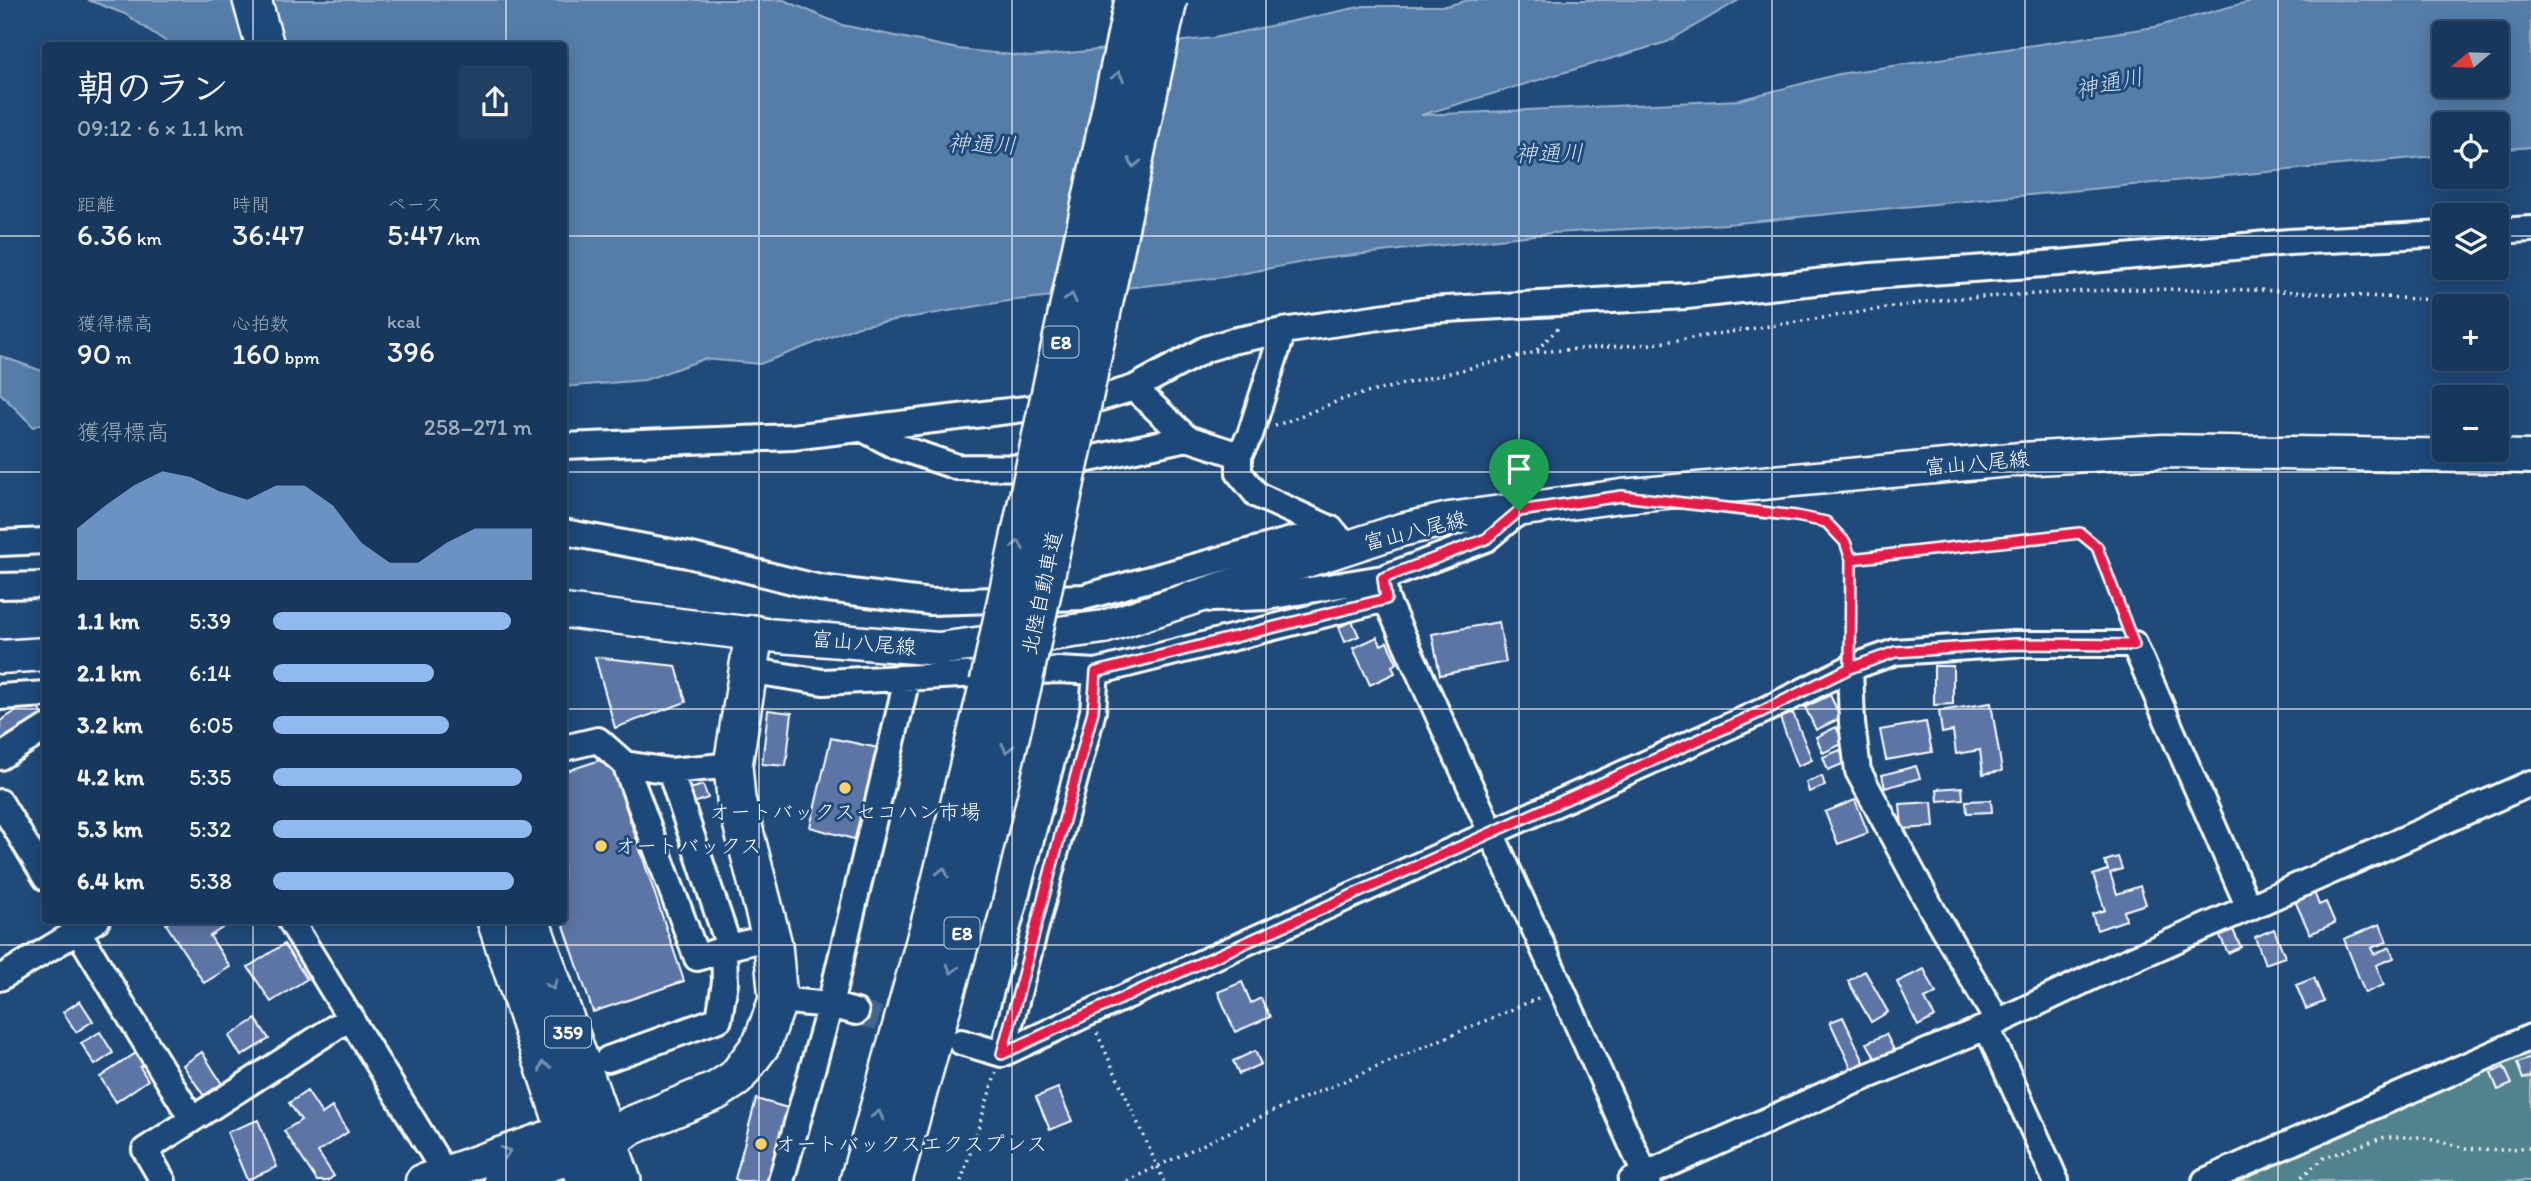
<!DOCTYPE html>
<html lang="ja">
<head>
<meta charset="utf-8">
<style>
  :root { --surface:#17385c; --page:#203f62; --text:#f1f3f6; --muted:#9eacbb; --line:#365272; --accent:#90b9f0 }
  body { margin:0; font-family:Itim,"Klee One",sans-serif; background:var(--page); color:var(--text); height:100vh; display:flex; flex-direction:column; font-size:26px; white-space:nowrap }
  * { box-sizing:border-box; margin:0 }
  p { font-size:23px; color:var(--muted) }
  .icon { flex:none; width:38px; height:38px; fill:none; stroke:currentColor; stroke-width:2; stroke-linecap:round; stroke-linejoin:round }
  .map { position:relative; flex:1; overflow:hidden }
  .panel { position:absolute; left:42px; top:42px; width:525px; height:882px; display:flex; flex-direction:column; background:var(--surface); border-radius:7px; box-shadow:0 4px 18px #0003,0 0 0 2px var(--line) }
  .panel>* { flex:none }
  .needle { width:46px; rotate:251deg }
  .tools { position:absolute; left:2432px; top:21px; display:grid; gap:14px }
  .tools a { display:grid; place-items:center; width:77px; height:77px; border-radius:7px; background:var(--surface); box-shadow:0 4px 18px #0003,0 0 0 2px var(--line); font-size:35px }
  .pin { position:absolute; display:grid; place-items:center; width:60px; height:60px; color:#fff; margin:-72px -30px; border-radius:50% 50% 50% 0; rotate:-45deg; box-shadow:0 0 7px #0007 }
  .pin .icon { rotate:45deg }
  .round { display:grid; place-items:center; flex:none; width:74px; height:74px; border-radius:7px; background:var(--page) }
  .overview { display:flex; align-items:center; justify-content:space-between; height:119px; padding:0 35px }
  h1 { font-size:38px; font-weight:600; line-height:52px }
  .stats { display:grid; grid-template-columns:repeat(3,1fr); gap:10px; height:119px; padding:7px 35px }
  .stats div { display:grid; align-content:center }
  .stats b { font-size:30px; font-weight:600 }
  .stats small { font-size:19px; font-weight:400 }
  .stats p { font-size:19px }
  .chart { height:196px; padding:14px 35px }
  .chart p { display:flex; justify-content:space-between }
  .chart svg { width:100%; height:126px; margin-top:7px; fill:var(--accent); opacity:.7 }
  ul { padding:0 35px; list-style:none; font-size:23px }
  li { display:grid; grid-template-columns:112px 84px 1fr; align-items:center; height:52px }
  li i { height:18px; border-radius:9px; background:var(--accent) }
  .map>svg:first-child { display:block }
  .green { fill:#51828d; stroke:#a8c0c6; stroke-width:2 }
  .water { fill:#547da8; stroke:#98b1cb; stroke-width:2; fill-rule:evenodd }
  .building { fill:#5d74a5; stroke:#fff; stroke-width:2 }
  .lines { fill:none; stroke-linecap:round; stroke-linejoin:round }
  .minor-tunnel { stroke:#41658e; stroke-width:24; stroke-dasharray:24 12; stroke-linecap:butt }
  .minor-casing { stroke:#fff; stroke-width:30 }
  .major-casing { stroke:#fff; stroke-width:37 }
  .highway-casing { stroke:#fff; stroke-width:42 }
  .path { stroke:#fff; stroke-width:3.5; stroke-dasharray:2 5; stroke-linecap:butt }
  .minor { stroke:#1f4a7a; stroke-width:24 }
  .major { stroke:#1f4a7a; stroke-width:32 }
  .highway { stroke:#1f4a7a; stroke-width:37 }
  .highway-bridge-casing { stroke:#fff; stroke-width:42; stroke-linecap:butt }
  .highway-bridge { stroke:#1f4a7a; stroke-width:37 }
  .oneway { stroke:#7992af }
  .route-casing { stroke:#fff; stroke-width:14 }
  .route { stroke:#e11d48; stroke-width:9 }
  .grid { fill:none; stroke:#fff; stroke-width:2; stroke-opacity:0.55 }
  .poi-dot { fill:#ffd166; stroke:#1f4a7a; stroke-width:2.5 }
  .labels { text-anchor:middle; stroke-width:6; stroke-linejoin:round; paint-order:stroke }
  .shield { fill:#1f4a7a; stroke:#bcc9d7; stroke-width:2 }
  .shield-label { font-size:19px; font-weight:bold; fill:#fff }
  .street-label { font-size:21px; fill:#fff; stroke:#1f4a7a }
  .poi-label { font-size:21px; fill:#fff; stroke:#1f4a7a; text-anchor:start }
  .water-label { font-size:23px; font-style:italic; fill:#d4dee9; stroke:#1f4a7a }
</style>
</head>
<body>
<div class="map">
<svg width="2531" height="1181" viewBox="0 0 2531 1181">
  <rect width="100%" height="100%" fill="#1f4a7a"/>
  <filter id="ink" filterUnits="userSpaceOnUse"><feTurbulence type="fractalNoise" baseFrequency=".0143" numOctaves="2"/><feDisplacementMap in="SourceGraphic" scale="14" xChannelSelector="R" yChannelSelector="G"/><feConvolveMatrix kernelMatrix="1 2 1 2 8 2 1 2 1" color-interpolation-filters="sRGB"/></filter>
  <g filter="url(#ink)">
    <!-- green -->
    <path class="green" d="M2531,1051V1181H2233Z"/>
    <!-- water -->
    <path class="water" d="M88,0H784L842,25L958,49L1030,57L1213,38L1364,6H1446L1469,0H1739L1667,42L1421,115L1739,100L1839,74L2155,27L2255,0H2531V147L2497,150V124H2445V155L1727,224L1552,233L1319,259L1224,277L1008,301L859,326L760,364L704,359L645,380L564,387V46L171,45L125,14ZM2445,33H2497V86H2445Z
      M0,356L45,372V422L34,427L0,393Z"/>
    <!-- building -->
    <path class="building" d="M1352,621L1359,636L1345,642L1339,627Z
      M1499,622L1506,662L1440,675L1432,634Z
      M1377,637L1381,645L1387,642L1397,663L1392,666L1395,673L1370,685L1353,648Z
      M595,657L676,666L686,702L615,728Z
      M1934,666H1953V704L1934,705Z
      M1830,695L1841,718L1816,730L1805,707Z
      M34,700L42,715L0,740V721Z
      M1991,703L2002,771L1983,774L1980,750L1956,754L1953,731L1942,733L1939,711Z
      M768,710L792,713L786,766L762,764Z
      M1793,713L1812,760L1798,766L1780,718Z
      M1926,722L1932,752L1886,760L1880,730Z
      M1836,727L1844,743L1823,753L1816,737Z
      M831,738L883,749L857,840L810,827Z
      M1840,750L1845,763L1828,770L1823,757Z
      M609,757L684,981L593,1012L562,920L564,772Z
      M1916,766L1920,778L1885,788L1882,775Z
      M1822,776L1825,786L1809,792L1806,782Z
      M703,785L708,798L694,803L690,789Z
      M1962,787L1963,799L1938,801L1937,789Z
      M1855,800L1868,833L1838,844L1825,812Z
      M1991,800L1992,812L1967,813L1966,801Z
      M1932,802L1934,827L1902,829L1900,804Z
      M2118,857L2122,869L2110,873L2117,894L2140,886L2146,904L2124,911L2126,920L2097,930L2092,914L2105,910L2093,875L2108,870L2105,861Z
      M2314,892L2319,905L2326,902L2335,923L2310,934L2295,901Z
      M172,920H224L227,925L210,936L230,967L204,983L166,924Z
      M2380,924L2387,942L2371,948L2374,954L2390,947L2394,958L2376,965L2384,985L2365,993L2344,939Z
      M2232,928L2241,947L2228,953L2219,934Z
      M2274,929L2285,957L2265,964L2255,937Z
      M284,944L307,979L271,1002L248,967Z
      M1924,969L1936,993L1925,999L1935,1017L1918,1026L1897,982Z
      M1865,971L1888,1012L1871,1022L1848,981Z
      M2314,978L2324,1002L2306,1009L2296,985Z
      M1242,982L1251,1003L1261,998L1270,1017L1235,1032L1218,992Z
      M80,1001L93,1021L76,1032L63,1012Z
      M1843,1017L1865,1064L1852,1070L1830,1022Z
      M256,1019L269,1039L241,1056L229,1036Z
      M100,1032L113,1053L95,1065L81,1043Z
      M1886,1034L1897,1056L1879,1065L1867,1043Z
      M139,1051L147,1063L140,1067L148,1080L116,1102L100,1077Z
      M1255,1051L1261,1064L1239,1074L1233,1061Z
      M202,1052L224,1087L206,1099L183,1065Z
      M2531,1058V1076L2523,1079L2517,1063Z
      M2504,1067L2512,1084L2498,1090L2491,1073Z
      M1058,1088L1072,1121L1050,1130L1036,1097Z
      M307,1091L322,1114L332,1107L348,1132L318,1152L334,1176L327,1181H317L284,1131L301,1120L289,1103Z
      M756,1099L788,1108L769,1181H740L735,1179Z
      M258,1120L277,1167L247,1180L227,1132Z"/>
    <g class="lines">
      <!-- minor-tunnel -->
      <path class="minor-tunnel" d="M856,1012L917,1029"/>
      <defs>
        <path id="minor" d="M2497,231L2531,229
          M1283,331L1250,435L1239,455V473L1257,495L1331,529L1336,534
          M1134,388L1187,438L1239,455
          M863,429L895,446L957,467L1047,468L1187,438
          M564,446L792,437L1091,401L1134,388L1206,349L1232,341L1283,331L1428,310L1687,296L1871,276L2058,263L2289,242L2445,234
          M564,532L688,555L820,588L931,602L1084,597L1313,534L1342,540
          M0,543L46,541
          M1383,578L1386,599L1648,1181
          M0,586L46,585
          M1211,599L1267,597L1383,578L1486,539L1519,511
          M1850,668L1852,723L1858,771L1934,913L1998,1022
          M747,670L823,682L1059,670L1096,672L1093,711L1002,1054
          M1096,672L1386,599
          M0,697L46,694
          M564,748L598,740L625,764
          M0,757L46,728
          M670,771L729,947L763,939
          M0,802L46,878
          M71,920L192,1119
          M290,920L445,1173
          M729,947L697,958L625,764L670,771L733,765
          M0,978L97,920
          M778,1000L830,1005L856,1012
          M1987,1027L2056,1181
          M961,1042L1002,1054L1089,1013L1763,711L1850,668L1895,652L2014,644H2134L2249,908
          M608,1059L719,1019L725,982L724,949
          M163,1181L145,1150L351,1017
          M781,1181L830,1005L907,679
          M1631,1181L1851,1083L1987,1027L2103,972L2531,783
          M2205,1181L2531,1037"/>
        <path id="major" d="M564,611L754,634L938,649L1104,627L1401,530L1449,519L1622,496L2021,459L2163,451L2531,457
          M0,657L46,654
          M422,1181L566,1131
          M500,1181L576,1156"/>
        <path id="highway" d="M252,0L265,46
          M496,920L566,1131L587,1181
          M530,920L622,1181
          M576,1156L607,1143L630,1126L716,1091L736,1078L762,1043L778,1000L773,945L736,799L733,765L754,634
          M859,1181L934,909L989,683
          M893,1181L972,899L1023,682"/>
      </defs>
      <!-- minor casing -->
      <use href="#minor" class="minor-casing"/>
      <!-- major casing -->
      <use href="#major" class="major-casing"/>
      <!-- highway casing -->
      <use href="#highway" class="highway-casing"/>
      <!-- path -->
      <path class="path" d="M1537,350L1561,325
        M1275,426L1346,398L1536,352L1652,344L1946,299L2125,289L2261,290L2488,303
        M1753,511L1796,516L1826,522L1845,542L1851,559L1850,646
        M1851,559L2080,533L2097,547L2126,623
        M1097,1033L1164,1181
        M961,1181L996,1073
        M1127,1181L1269,1113L1541,997
        M2296,1181L2324,1158L2385,1137H2421L2465,1148L2501,1150L2531,1147"/>
      <!-- minor -->
      <use href="#minor" class="minor"/>
      <!-- major -->
      <use href="#major" class="major"/>
      <!-- highway -->
      <use href="#highway" class="highway"/>
      <defs>
        <path id="highway-bridge" d="M1023,682L1168,0
          M989,683L1134,0"/>
      </defs>
      <!-- highway-bridge casing -->
      <use href="#highway-bridge" class="highway-bridge-casing"/>
      <!-- highway-bridge -->
      <use href="#highway-bridge" class="highway-bridge"/>
    </g>
    <!-- one-way arrows -->
    <defs><path id="oneway-chevron" d="M-2-3.5L2.5 0L-2 3.5" fill="none" stroke-width="1.6" stroke-linecap="round" stroke-linejoin="round" transform="scale(1.75)"/></defs>
    <g class="oneway">
      <use href="#oneway-chevron" transform="translate(1118 76) rotate(-78)"/>
      <use href="#oneway-chevron" transform="translate(1134 163) rotate(102)"/>
      <use href="#oneway-chevron" transform="translate(1071 298) rotate(-78)"/>
      <use href="#oneway-chevron" transform="translate(1018 545) rotate(-78)"/>
      <use href="#oneway-chevron" transform="translate(1007 748) rotate(103)"/>
      <use href="#oneway-chevron" transform="translate(943 872) rotate(-76)"/>
      <use href="#oneway-chevron" transform="translate(952 969) rotate(105)"/>
      <use href="#oneway-chevron" transform="translate(552 985) rotate(71)"/>
      <use href="#oneway-chevron" transform="translate(544 1066) rotate(-109)"/>
      <use href="#oneway-chevron" transform="translate(878 1115) rotate(-75)"/>
      <use href="#oneway-chevron" transform="translate(506 1152) rotate(-19)"/>
    </g>
  </g>
  <g class="lines" filter="url(#ink)">
    <defs>
      <path id="route" d="M1519,511L1486,539L1383,578L1386,599L1096,672L1093,711L1002,1054L1089,1013L1763,711L1850,668L1851,559L2080,533L2097,547L2134,645L2014,644L1895,652L1850,668L1851,559L1845,542L1826,522L1796,516L1622,496L1519,511"/>
    </defs>
    <!-- route casing -->
    <use href="#route" class="route-casing"/>
    <!-- route -->
    <use href="#route" class="route"/>
  </g>
  <!-- grid -->
  <path class="grid" d="M253,0V46M506,0V46M759,0V1181M1012,0V1181M1266,0V1181M1519,0V1181M1772,0V1181M2025,0V1181M2278,0V1181M0,236H46M564,236H2445M2497,236H2531M0,472H46M564,472H2531M0,709H46M564,709H2531M253,920V1181M506,920V1181M0,945H2531"/>
  <!-- markers -->
  <g class="poi-dot">
    <circle cx="845" cy="788" r="7"/>
    <circle cx="601" cy="846" r="7"/>
    <circle cx="761" cy="1144" r="7"/>
  </g>
  <g class="labels">
    <!-- shield labels -->
    <g class="shield">
      <rect x="1043.5" y="326.5" width="35" height="31" rx="5"/>
      <rect x="944.5" y="917.5" width="35" height="31" rx="5"/>
      <rect x="545" y="1016.5" width="46" height="31" rx="5"/>
    </g>
    <g class="shield-label">
      <text x="1061" y="349">E8</text>
      <text x="962" y="940">E8</text>
      <text x="568" y="1039">359</text>
    </g>
    <!-- street labels -->
    <g class="street-label">
      <text transform="translate(1977 463) rotate(-5)" y="7">富山八尾線</text>
      <text transform="translate(1415 531) rotate(-14)" y="7">富山八尾線</text>
      <text transform="translate(1042 593) rotate(-78)" y="7">北陸自動車道</text>
      <text transform="translate(864 643) rotate(5)" y="7">富山八尾線</text>
    </g>
    <!-- poi labels -->
    <g class="poi-label">
      <text x="845" y="819" text-anchor="middle">オートバックスセコハン市場</text>
      <text x="615" y="853">オートバックス</text>
      <text x="775" y="1151">オートバックスエクスプレス</text>
    </g>
    <!-- water labels -->
    <g class="water-label">
      <text transform="translate(2109 83) rotate(-12)" y="8">神通川</text>
      <text transform="translate(982 144) rotate(2)" y="8">神通川</text>
      <text transform="translate(1549 153) rotate(-1)" y="8">神通川</text>
    </g>
  </g>
</svg>
<div class="tools">
<a><svg class="needle" viewBox="-14 -14 28 28"><path d="M0-13l5 13h-10z" fill="#e53935"/><path d="M0 13l5-13h-10z" fill="#9eacbb"/></svg></a>
<a><svg class="icon" aria-label="locate" viewBox="0 0 24 24"><circle cx="12" cy="12" r="6"/><path d="M12 2v4M12 18v4M2 12h4M18 12h4"/></svg></a>
<a><svg class="icon" aria-label="layers" viewBox="0 0 24 24"><path d="M12 4l9 5-9 5-9-5zM3 14l9 5 9-5"/></svg></a>
<a>+</a>
<a>−</a>
</div>
<div class="pin" style="left:1519px;top:511px;background:#1e9e55"><svg class="icon" aria-label="arrive" viewBox="0 0 24 24"><path d="M6 21V4h12l-3 4 3 4H6"/></svg></div>
<section class="panel">
<div class="overview"><div><h1>朝のラン</h1><p>09:12 · 6 × 1.1 km</p></div><a class="round"><svg class="icon" aria-label="share" viewBox="0 0 24 24"><path d="M12 15V3M7 8l5-5 5 5M5 13v7h14v-7"/></svg></a></div>
<div class="stats">
<div><p>距離</p><b>6.36<small> km</small></b></div>
<div><p>時間</p><b>36:47</b></div>
<div><p>ペース</p><b>5:47<small> /km</small></b></div>
</div>
<div class="stats">
<div><p>獲得標高</p><b>90<small> m</small></b></div>
<div><p>心拍数</p><b>160<small> bpm</small></b></div>
<div><p>kcal</p><b>396</b></div>
</div>
<div class="chart"><p><span>獲得標高</span>258–271 m</p>
<svg viewBox="0 0 160 44" preserveAspectRatio="none"><path d="M0 44V26L10 18L20 11L30 6L40 8L50 13L60 16L70 11L80 11L90 18L100 31L110 38L120 38L130 31L140 26L150 26L160 26V44z"/></svg>
</div>
<ul>
<li><b>1.1 km</b>5:39<i style="width:92%"></i></li>
<li><b>2.1 km</b>6:14<i style="width:62%"></i></li>
<li><b>3.2 km</b>6:05<i style="width:68%"></i></li>
<li><b>4.2 km</b>5:35<i style="width:96%"></i></li>
<li><b>5.3 km</b>5:32<i style="width:100%"></i></li>
<li><b>6.4 km</b>5:38<i style="width:93%"></i></li>
</ul>
</section>
</div>
</body>
</html>
